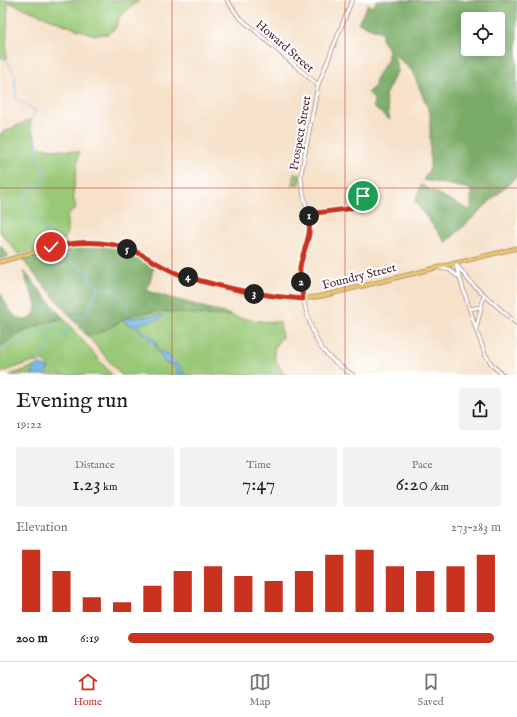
<!DOCTYPE html>
<html lang="en">
<head>
<meta charset="utf-8">
<style>
  :root { --surface:#fff; --page:#f2f2f2; --text:#202124; --muted:#757577; --line:#e0e0e0; --accent:#c8321e }
  body { margin:0; font-family:"IM FELL English",serif; background:var(--page); color:var(--text); height:100vh; display:flex; flex-direction:column; font-size:15px; white-space:nowrap }
  * { box-sizing:border-box; margin:0 }
  p { font-size:13px; color:var(--muted) }
  .icon { flex:none; width:22px; height:22px; fill:none; stroke:currentColor; stroke-width:2; stroke-linecap:round; stroke-linejoin:round }
  .map { position:relative; height:375px; overflow:hidden }
  .drawer { display:flex; flex-direction:column; background:var(--surface); flex:1 }
  .drawer>* { flex:none }
  .buttons { position:absolute; left:461px; top:12px; display:grid; gap:8px }
  .buttons a { display:grid; place-items:center; width:44px; height:44px; border-radius:4px; background:var(--surface); box-shadow:0 2px 10px #0003; font-size:20px }
  .pin { position:absolute; display:grid; place-items:center; width:34px; height:34px; color:#fff; margin:-17px; border:2px solid #fff; border-radius:50%; box-shadow:0 1px 4px #0007 }
  .km { position:absolute; width:20px; height:20px; margin:-10px; border-radius:50%; background:#222; color:#fff; font-size:11px; line-height:20px; text-align:center }
  .round { display:grid; place-items:center; flex:none; width:42px; height:42px; border-radius:4px; background:var(--page) }
  .summary { display:flex; align-items:center; justify-content:space-between; height:68px; padding:0 16px }
  h1 { font-size:22px; font-weight:600; line-height:30px }
  .figures { display:grid; grid-template-columns:repeat(3,1fr); gap:6px; height:68px; padding:4px 16px }
  .figures div { display:grid; align-content:center; border-radius:4px; background:var(--page); text-align:center }
  .figures b { font-size:20px; font-weight:600 }
  .figures small { font-size:11px; font-weight:400 }
  .figures p { font-size:11px }
  .chart { height:112px; padding:8px 16px }
  .chart p { display:flex; justify-content:space-between }
  .chart svg { width:100%; height:72px; margin-top:4px; stroke:var(--accent); stroke-width:6 }
  ul { padding:0 16px; list-style:none; font-size:13px }
  li { display:grid; grid-template-columns:64px 48px 1fr; align-items:center; height:30px }
  li i { height:10px; border-radius:5px; background:var(--accent) }
  .dock { display:flex; justify-content:space-around; align-items:center; height:56px; border-top:1px solid var(--line); background:var(--surface); font-size:11px; color:var(--muted) }
  .dock a { display:grid; justify-items:center; gap:2px }
  .dock .on { color:var(--accent) }
  .map>svg:first-child { display:block }
  .green { fill:#99c877; stroke:#727451 }
  .forest { fill:#7aac68; stroke:#62664a; fill-rule:evenodd }
  .water { fill:#7be; stroke:#606d8c }
  .lines { fill:none; stroke-linecap:round; stroke-linejoin:round }
  .stream { stroke:#7be; stroke-width:1 }
  .minor-casing { stroke:#a0807a; stroke-width:4.5 }
  .major-casing { stroke:#a0807a; stroke-width:5 }
  .minor { stroke:#fff; stroke-width:3 }
  .major { stroke:#eac769; stroke-width:3.5 }
  .route-casing { stroke:#fff; stroke-width:8 }
  .route { stroke:#c8321e; stroke-width:5 }
  .grid { fill:none; stroke:#c8321e; stroke-width:1; stroke-opacity:0.55 }
  .labels { text-anchor:middle; stroke-width:4; stroke-linejoin:round; paint-order:stroke }
  .street-label { font-size:12px; fill:#4a1f2b; stroke:#fff }
</style>
</head>
<body>
<div class="map">
<svg width="517" height="375" viewBox="0 0 517 375">
  <rect width="100%" height="100%" fill="#fff"/>
  <filter id="ink" filterUnits="userSpaceOnUse"><feTurbulence type="fractalNoise" baseFrequency=".025" numOctaves="2"/><feDisplacementMap in="SourceGraphic" scale="8" xChannelSelector="R" yChannelSelector="G"/><feConvolveMatrix kernelMatrix="1 2 1 2 8 2 1 2 1" color-interpolation-filters="sRGB"/></filter>
  <filter id="wash" filterUnits="userSpaceOnUse"><feTurbulence type="fractalNoise" baseFrequency=".012" numOctaves="4" result="noise"/><feDisplacementMap in="SourceGraphic" scale="16" xChannelSelector="R" yChannelSelector="G"/><feGaussianBlur stdDeviation="0.9" result="paint"/><feColorMatrix in="noise" values="0 0 0 0 0 0 0 0 0 0 0 0 0 0 0 0 0 1.4 0 .05"/><feComposite in="paint" operator="in"/></filter>
  <g filter="url(#wash)">
    <rect width="100%" height="100%" fill="#f6e1c9"/>
    <!-- green -->
    <path class="green" d="M0,0H140L120,16L115,29L107,34L95,35L76,29L8,2L6,59L0,57Z
      M31,119C29,130 36,136 37,147L79,152L73,195L76,209L67,215V231L64,242L19,255L0,232V134Z
      M294,174H300V184H292Z
      M21,258C62,268 104,277 145,290C184,302 239,323 280,322L282,338C267,351 276,361 285,375H121Z
      M64,319L112,375H45L49,367L44,361L28,363L0,373V346C20,333 40,321 64,319Z
      M35,366L32,375H10Z"/>
    <!-- forest -->
    <path class="forest" d="M377,0H517V176L446,243L415,202L421,185L471,211V189L423,180L430,168V113L412,71L393,53L398,70L385,95L390,120L373,107L374,99L368,92L375,86L376,77L387,61L389,50L382,41V32L358,23L368,4L373,7ZM468,19H498V49H468Z
      M82,243C110,245 129,251 155,263L147,291L231,315C199,318 164,307 132,315C124,318 119,323 111,327C104,331 96,334 88,337L21,258L66,245Z
      M0,245L9,256L0,260Z
      M24,271L64,319C40,321 20,333 0,346V293C6,303 16,327 31,318C34,316 36,312 36,307C35,295 25,284 24,271Z"/>
    <!-- water -->
    <path class="water" d="M162,315V317L160,319L136,324C138,326 141,330 142,331C147,336 159,339 157,349L154,344L135,326L125,323L124,321L128,318Z
      M158,351L168,354L171,360L176,363L185,375H179L173,365L164,362Z
      M39,365L47,367L48,370L45,375H32L35,366Z"/>
    <g class="lines">
      <!-- stream -->
      <path class="stream" d="M0,57L6,59L15,75L16,99L35,110L30,126L37,139L38,159L44,165L43,185V187H37L32,191L28,190L26,192C24,199 27,201 28,208C33,229 48,225 61,241
        M64,246L72,263L87,271L93,284L103,289L110,288C116,291 127,300 128,307C129,310 127,314 126,317L128,319
        M74,319V315L81,317L88,314L98,287
        M0,350L60,324L69,327
        M39,365C46,349 49,341 66,335L70,325"/>
    </g>
  </g>
  <g filter="url(#ink)">
    <g class="lines">
      <defs>
        <path id="minor" d="M227,0L238,16L318,85
          M352,0L318,85L301,174C300,192 310,210 310,228C310,242 302,255 300,269C298,288 311,335 323,350C331,361 343,368 353,375
          M309,213L352,208L359,205C361,204 365,202 365,199L363,196H360L358,198L359,205
          M455,263L471,283L517,324
          M455,263L476,329
          M439,268L450,270L457,276
          M484,295L476,329L485,354L493,366L503,375
          M469,309L481,307"/>
        <path id="major" d="M0,262L67,243L93,242L113,245L131,250L179,274L217,286L245,293L281,297L303,299L322,296L517,248"/>
      </defs>
      <!-- minor casing -->
      <use href="#minor" class="minor-casing"/>
      <!-- major casing -->
      <use href="#major" class="major-casing"/>
      <!-- minor -->
      <use href="#minor" class="minor"/>
      <!-- major -->
      <use href="#major" class="major"/>
    </g>
  </g>
  <g class="lines" filter="url(#ink)">
    <defs>
      <path id="route" d="M51,247C78,241 106,240 132,250C149,257 164,269 181,275C222,288 260,296 303,299C302,288 299,277 300,267C304,246 313,236 308,214L348,209L360,205L358,198L360,196H363"/>
    </defs>
    <!-- route casing -->
    <use href="#route" class="route-casing"/>
    <!-- route -->
    <use href="#route" class="route"/>
  </g>
  <!-- grid -->
  <path class="grid" d="M172,0V375M345,0V375M0,188H517"/>
  <g class="labels">
    <!-- street labels -->
    <g class="street-label">
      <text transform="translate(285 46) rotate(41)" y="4">Howard Street</text>
      <text transform="translate(300 133) rotate(-80)" y="4">Prospect Street</text>
      <text transform="translate(359 276) rotate(-14)" y="4">Foundry Street</text>
    </g>
  </g>
</svg>
<div class="buttons">
<a><svg class="icon" aria-label="locate" viewBox="0 0 24 24"><circle cx="12" cy="12" r="6"/><path d="M12 2v4M12 18v4M2 12h4M18 12h4"/></svg></a>
</div>
<div class="pin" style="left:363px;top:196px;background:#1e9e55"><svg class="icon" aria-label="arrive" viewBox="0 0 24 24"><path d="M6 21V4h12l-3 4 3 4H6"/></svg></div>
<div class="pin" style="left:51px;top:247px;background:#d93025"><svg class="icon" aria-label="check" viewBox="0 0 24 24"><path d="M5 12l5 5 9-10"/></svg></div>
<b class="km" style="left:309px;top:216px">1</b>
<b class="km" style="left:301px;top:282px">2</b>
<b class="km" style="left:254px;top:294px">3</b>
<b class="km" style="left:188px;top:277px">4</b>
<b class="km" style="left:127px;top:249px">5</b>
</div>
<section class="drawer">
<div class="summary"><div><h1>Evening run</h1><p>19:22</p></div><a class="round"><svg class="icon" aria-label="share" viewBox="0 0 24 24"><path d="M12 15V3M7 8l5-5 5 5M5 13v7h14v-7"/></svg></a></div>
<div class="figures">
<div><p>Distance</p><b>1.23<small> km</small></b></div>
<div><p>Time</p><b>7:47</b></div>
<div><p>Pace</p><b>6:20<small> /km</small></b></div>
</div>
<div class="chart"><p><span>Elevation</span>273–283 m</p>
<svg viewBox="0 0 160 44" preserveAspectRatio="none"><path d="M5 44V6M15 44V19M25 44V35M35 44V38M45 44V28M55 44V19M65 44V16M75 44V22M85 44V25M95 44V19M105 44V9M115 44V6M125 44V16M135 44V19M145 44V16M155 44V9"/></svg>
</div>
<ul>
<li><b>200 m</b>6:19<i style="width:98%"></i></li>
</ul>
</section>
<nav class="dock">
<a class="on"><svg class="icon" aria-label="home" viewBox="0 0 24 24"><path d="M3 11l9-7 9 7M6 9v11h12V9"/></svg>Home</a>
<a><svg class="icon" aria-label="map" viewBox="0 0 24 24"><path d="M3 6l6-2 6 2 6-2v14l-6 2-6-2-6 2zM9 4v14M15 6v14"/></svg>Map</a>
<a><svg class="icon" aria-label="saved" viewBox="0 0 24 24"><path d="M7 4h10v16l-5-4-5 4z"/></svg>Saved</a>
</nav>
</body>
</html>
